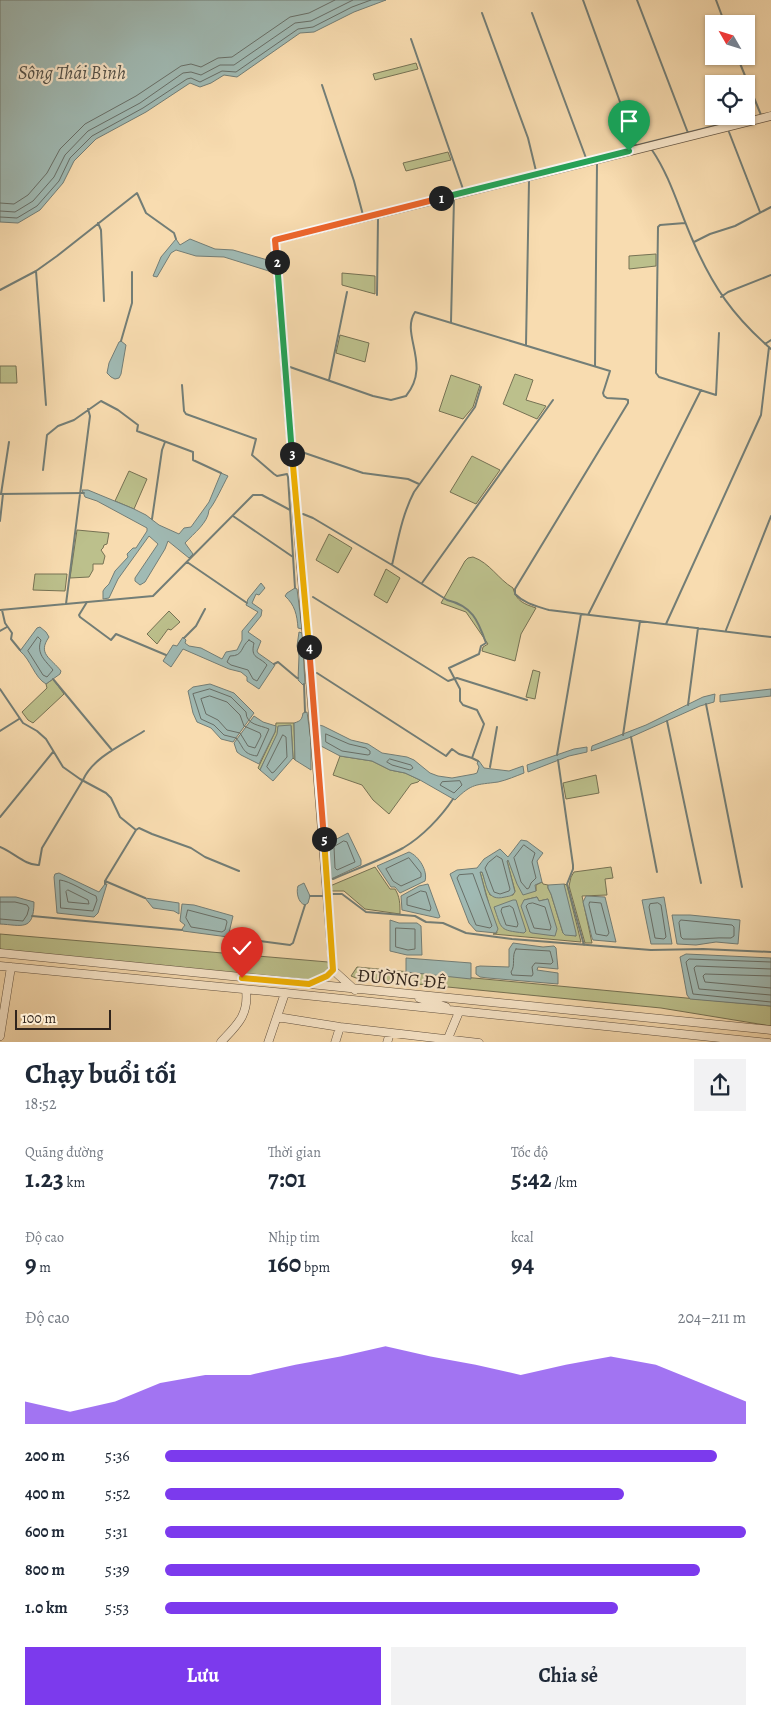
<!DOCTYPE html>
<html lang="vi">
<head>
<meta charset="utf-8">
<style>
  :root { --surface:#fff; --page:#f2f2f3; --text:#1f2937; --muted:#747a83; --accent:#7c3aed }
  body { margin:0; font-family:Alegreya,serif; background:var(--page); color:var(--text); height:100vh; display:flex; flex-direction:column; font-size:19px; white-space:nowrap }
  * { box-sizing:border-box; margin:0 }
  p { font-size:16px; color:var(--muted) }
  .icon { flex:none; width:28px; height:28px; fill:none; stroke:currentColor; stroke-width:2; stroke-linecap:round; stroke-linejoin:round }
  .map { position:relative; height:1042px; overflow:hidden }
  .details { display:flex; flex-direction:column; background:var(--surface); flex:1 }
  .details>* { flex:none }
  .needle { width:32px; rotate:309deg }
  .tools { position:absolute; left:705px; top:15px; display:grid; gap:10px }
  .tools a { display:grid; place-items:center; width:50px; height:50px; border-radius:0px; background:var(--surface); box-shadow:0 1px 4px #0004; font-size:25px }
  .scale { position:absolute; left:15px; bottom:12px; width:96px; box-sizing:border-box; padding-left:5px; border:2px solid #30241c; border-top:0; font-size:14px; line-height:18px; white-space:nowrap; color:#30241c; -webkit-text-stroke:4px #fae8cc; paint-order:stroke }
  .pin { position:absolute; display:grid; place-items:center; width:42px; height:42px; color:#fff; margin:-51px -21px; border-radius:50% 50% 50% 0; rotate:-45deg; box-shadow:0 0 5px #0007 }
  .pin .icon { rotate:45deg }
  .km { position:absolute; width:25px; height:25px; margin:-12px; border-radius:50%; background:#222; color:#fff; font-size:14px; line-height:25px; text-align:center }
  .round { display:grid; place-items:center; flex:none; width:52px; height:52px; border-radius:0px; background:var(--page) }
  .overview { display:flex; align-items:center; justify-content:space-between; height:85px; padding:0 25px }
  h1 { font-size:28px; font-weight:700; line-height:38px }
  .figures { display:grid; grid-template-columns:repeat(3,1fr); gap:8px; height:85px; padding:5px 25px }
  .figures div { display:grid; align-content:center }
  .figures b { font-size:25px; font-weight:700 }
  .figures small { font-size:14px; font-weight:400 }
  .figures p { font-size:14px }
  .chart { height:140px; padding:10px 25px }
  .chart p { display:flex; justify-content:space-between }
  .chart svg { width:100%; height:90px; margin-top:5px; fill:var(--accent); opacity:.7 }
  .cta { display:flex; gap:10px; margin-top:auto; padding:10px 25px }
  .cta a { flex:1; height:58px; border-radius:0px; background:var(--accent); color:#fff; font-size:20px; font-weight:700; line-height:58px; text-align:center }
  .cta a+a { background:var(--page); color:var(--text) }
  ul { padding:0 25px; list-style:none; font-size:16px }
  li { display:grid; grid-template-columns:80px 60px 1fr; align-items:center; height:38px }
  li i { height:12px; border-radius:6px; background:var(--accent) }
  .map>svg:first-child { display:block }
  .green { fill:#bcc08c; stroke:#767254; fill-rule:evenodd }
  .water { fill:#a0bab4; stroke:#737e77 }
  .lines { fill:none; stroke-linecap:round; stroke-linejoin:round }
  .shore { stroke:#686f68; stroke-width:1 }
  .stream { stroke:#737e77; stroke-width:2 }
  .minor-casing { stroke:#625241; stroke-width:9 }
  .minor { stroke:#fae8cc; stroke-width:8 }
  .split-1-casing { stroke:#fff; stroke-width:10 }
  .split-2-casing { stroke:#fff; stroke-width:10 }
  .split-3-casing { stroke:#fff; stroke-width:10 }
  .split-4-casing { stroke:#fff; stroke-width:10 }
  .split-5-casing { stroke:#fff; stroke-width:10 }
  .split-6-casing { stroke:#fff; stroke-width:10 }
  .split-1 { stroke:#22a559; stroke-width:6 }
  .split-2 { stroke:#f0652b; stroke-width:6 }
  .split-3 { stroke:#22a559; stroke-width:6 }
  .split-4 { stroke:#f5b400; stroke-width:6 }
  .split-5 { stroke:#f0652b; stroke-width:6 }
  .split-6 { stroke:#f5b400; stroke-width:6 }
  .labels { text-anchor:middle; stroke-width:4.5; stroke-linejoin:round; paint-order:stroke }
  .street-label { font-size:18px; fill:#30241c; stroke:#fae8cc }
  .water-label { font-size:19px; font-style:italic; fill:#52514a; stroke:#fae8cc }
</style>
</head>
<body>
<div class="map">
<svg width="771" height="1043" viewBox="0 0 771 1043">
  <rect width="100%" height="100%" fill="#f8dcb0"/>
  <filter id="stains"><feTurbulence type="fractalNoise" baseFrequency=".004" numOctaves="4"/><feColorMatrix values="0 0 0 0 .2 0 0 0 0 .09 0 0 0 0 .02 0 0 0 .5 -.17"/></filter>
  <radialGradient id="worn" r=".72"><stop offset=".6" stop-color="#630" stop-opacity="0"/><stop offset="1" stop-color="#630" stop-opacity=".3"/></radialGradient>
  <!-- green -->
  <path class="green" d="M416,63L418,69L375,80L373,74Z
    M448,152L451,160L406,171L403,163Z
    M656,254V266L629,269V256Z
    M342,273L375,276V294L342,285Z
    M340,335L369,343L365,362L336,353Z
    M0,366H16L17,383H0Z
    M515,374L533,380L526,400L546,406L537,419L503,404Z
    M451,375L480,385L473,407L463,419L439,411Z
    M472,456L500,470L476,504L450,492Z
    M129,471L147,479L134,509L115,501Z
    M77,530L109,533L107,544L104,545L103,548L101,550L105,556L103,564H93V570L89,577L70,578Z
    M329,534L352,548L338,573L316,560Z
    M473,557C490,563 498,579 513,588C516,601 524,604 536,608L521,634L515,661L482,651L483,647L488,644L466,612L441,603L465,561L468,558Z
    M386,569L400,578L387,603L374,595Z
    M35,574H67L65,591L33,590Z
    M169,611L180,622L171,630L168,629L157,644L147,634Z
    M533,670L540,672L535,699L526,697Z
    M53,679L64,694L33,723L28,720L22,712L47,688L46,684Z
    M276,723H294L295,760L293,758L291,726L278,727V734L260,770L258,768L275,732Z
    M340,756L372,761L390,770L405,773L420,780L418,782L411,784L389,814L373,800L362,785L333,775Z
    M596,775L599,793L566,799L563,783Z
    M508,859L536,891V885L542,882L543,884L548,885V888L551,894L563,933L576,936L564,889V884L567,885L581,942L493,934L497,933L480,872H482L490,895H513L515,891L507,861ZM537,897L539,901L548,899L530,932L524,900Z
    M375,867L390,889H395C400,897 400,904 400,914L365,909L344,891H332L330,886Z
    M611,867L613,878L605,879L607,895L582,896L592,943H585L569,886L571,877L574,872Z
    M0,934L328,962L329,966C324,978 315,980 304,981L0,951Z
    M357,967L771,1006V1026L661,1008L356,978L351,976Z"/>
  <!-- water -->
  <path class="water" d="M0,0H386L354,12L314,32L300,33L237,77L224,75L211,83L200,87L190,83L146,112L96,139L74,161L63,183L40,210L18,223L0,222Z
    M176,239L180,245L190,239L215,249L233,250L271,261L272,272L224,257L196,256L176,250L171,253L157,277L153,276L161,257Z
    M121,341L126,345L121,374L119,378L115,379L111,377L107,373L109,363L119,342Z
    M221,473L228,476C223,485 215,503 209,510C208,523 194,533 185,543L193,554L189,558L168,541L165,549L145,582L140,585L135,581V578L158,544L149,536L118,579L109,598L103,599V591L105,588L109,584L115,571L128,557L127,554L133,548H136L147,531V528L97,501L85,497L82,490H88L134,509L146,515L159,525L179,534L184,528L191,527L209,502Z
    M261,583L265,588L259,595L256,594L252,603L262,610L261,616L248,632L261,641L257,651L258,653L275,665L259,689L247,681V677L241,672L229,669L183,649L171,667L163,661L173,645L177,646L183,637L186,640L185,643L189,646L201,648L222,659L226,652L237,650L242,640V631L258,612L246,605L248,599Z
    M295,588L297,589L302,629L298,628C297,615 295,605 285,596L287,593Z
    M40,627L46,632L49,637C37,654 51,658 61,671L60,674L46,684C34,677 31,660 20,651L37,628Z
    M299,632L302,633L305,684L303,685L298,680L299,656L297,646Z
    M210,684L234,693L254,713L233,742L221,739L211,728L197,722L193,713L188,691L193,687Z
    M771,689V696L720,702V695Z
    M715,694L714,702L700,706L631,737L591,751L592,746L646,725L703,697Z
    M307,712L311,741V770L295,760L294,723C301,721 302,719 303,713Z
    M254,716L263,722L276,726L275,732L259,764L241,755L237,752L234,743Z
    M291,725L293,758L273,781L260,770L277,734L278,726Z
    M319,725L323,726L351,740L368,744L382,753L407,757L414,760L430,773L438,776L452,778L474,774L477,773L479,767L477,763L479,761L484,768L509,771L523,766L524,773C516,776 507,780 498,782C476,785 472,783 455,800L420,780L405,773L390,770L372,761L340,756L321,746Z
    M587,747V752L569,756L528,772L527,765L574,749Z
    M348,833L361,860V865L331,879L329,843Z
    M521,840L527,841L543,853L537,861L542,882L535,885L536,891L523,895L517,884L508,860L507,861L515,892C512,896 510,896 505,897C486,902 487,885 482,872H480L486,895L498,929L496,933L476,931L469,923L450,874L457,870L477,868L484,859L500,849L508,857Z
    M409,852C419,856 428,871 425,881L400,893L395,887H391L377,866Z
    M59,873L99,892L105,884H107L98,913L94,917L57,913L54,877L55,874Z
    M304,883L310,896L308,903L305,905C298,903 296,892 298,886Z
    M428,884L440,917L438,918L402,910L401,896L419,886Z
    M564,884L576,933V936L565,935L563,933L551,894L548,888V885Z
    M586,896L605,897L616,942L593,940L592,938L583,902Z
    M0,897H16L34,902C34,932 21,925 0,924Z
    M537,897L539,901L548,899L557,929L555,936L532,933L530,932L521,906L524,900Z
    M664,897L672,944H651L642,900Z
    M145,898L179,903V914L174,911L153,908Z
    M513,900H516L526,931L524,933C499,930 502,930 494,907Z
    M182,904L194,905L233,916L228,937L183,931L182,929L185,925L180,921Z
    M672,915H690L740,920L738,944L716,942L696,945L677,944Z
    M390,920L399,923H417L421,926L422,955H407L390,951Z
    M513,943L543,947L554,946L556,948L558,969L538,967L537,970L558,973V984L488,978L480,977L476,974V967L480,966L509,967V949Z
    M686,954L771,958V1006L690,999L687,995L680,957Z
    M406,958L471,963V979L406,972Z"/>
  <g class="lines">
    <!-- shore -->
    <path class="shore" d="M0,203L14,204L28,195L47,173L60,149L85,124L136,96L181,66L191,64L201,67L218,58L232,57L290,17L309,13L335,0
      M0,211L15,212L33,201L54,177L65,155L88,131L140,103L183,73L191,72L201,75L220,65H234L295,23L311,21L353,0
      M0,217L17,218L37,206L59,181L70,158L92,136L143,108L187,79L191,78L200,82L222,71L236,72L298,29L313,27L352,7L371,0
      M38,637L41,640C36,654 45,660 53,670L47,677L43,675L28,651Z
      M249,640L254,643C250,659 259,656 267,665L257,681L253,679L248,670L231,665L227,662L230,656C244,656 240,647 249,640Z
      M210,689L231,697L246,712C246,725 260,725 269,729L257,756C242,754 244,747 236,738L224,735L214,725L201,719L193,694Z
      M210,696L227,702L240,715L244,726L260,733L261,736L255,748L248,746L240,733L227,730L218,720L206,714L201,699Z
      M326,734L349,744L366,748L370,751V754L368,755L342,751L326,742Z
      M283,735L286,737L287,757L274,772L272,773L267,767Z
      M390,759L411,765L413,768L410,770L392,765L387,762Z
      M460,781L462,785L454,793L440,785L442,782Z
      M344,841L347,842L355,862L337,870L335,868L334,847Z
      M524,845L535,853L532,862L536,878L531,883L529,888L527,889L521,882L514,858Z
      M497,856L502,859L510,889L509,891L500,894L494,892L485,868L488,863Z
      M409,858L421,873V877L401,886L393,881L386,869Z
      M473,874L492,926L490,928L476,925L457,878L459,875Z
      M60,880C70,881 86,892 96,896L97,900L93,911L61,908Z
      M68,890L88,900L89,904L68,902L66,892Z
      M421,891L426,892L431,908L430,911L407,905V898Z
      M0,902H15L27,905L29,908L27,915L23,921L0,919
      M590,902L601,903L609,933L607,936L596,934L589,905Z
      M533,903L545,907L551,927L550,930L534,928L526,906L528,904Z
      M658,903L661,905L666,937L664,939L655,938L649,907L650,904Z
      M510,906L513,908L518,924L517,927L506,925L501,911L502,908Z
      M188,910L226,920L227,922L225,930L222,932L191,927L186,918Z
      M681,920L732,925L734,927V936L731,938C715,937 699,940 683,939L681,937L679,923Z
      M396,928L415,929V949L408,950L396,947Z
      M516,949L550,951L553,962L551,964L535,963L532,967L533,974L532,976L512,975L511,972C516,965 511,956 516,949Z
      M771,962L689,959L686,962L693,994L771,1002
      M771,969L696,966L694,968L699,989L771,995
      M771,976L705,974L703,976L705,982L771,988"/>
    <!-- stream -->
    <path class="stream" d="M583,0L636,146
      M637,0L688,133
      M716,0L725,24
      M482,13L528,138L536,171
      M532,13L586,158
      M411,39L463,189
      M737,56L761,115
      M322,85L354,181L363,215
      M729,132L760,212
      M626,148L742,119
      M652,150C671,178 679,210 693,241C713,287 733,316 771,349
      M497,181L541,170
      M98,223L101,230L104,301
      M685,223L660,225L658,227L656,373L659,377L716,395L719,333
      M694,242L710,234L735,226L771,207
      M36,271L46,405
      M0,290L36,271L57,256L137,193L146,213L174,233L176,239
      M377,295L378,218
      M721,297L728,292L771,275
      M451,322L454,199
      M121,341L132,303V272
      M765,344L771,340
      M526,345L529,181
      M595,366L597,164
      M290,367L373,396L391,400L406,396C432,364 400,335 415,312L610,371L603,393L604,396L607,398L625,399L628,400V403L515,589V594C525,604 536,606 549,610L771,637
      M329,380L347,292
      M182,385L184,411L186,414L256,439L252,455L274,474L277,476L287,474L288,477L295,588
      M296,450L363,473L408,479L419,484
      M43,470L47,435L58,426L74,420L101,401L118,410L138,425L137,431L193,452V460L221,473
      M0,494L84,493
      M1,494L9,442
      M303,514L313,518L392,565L447,600C472,606 478,620 486,643L481,646L479,654L449,668L460,689V701L463,705L477,710L484,724L472,758L459,754L452,749L446,756L317,673
      M233,516L293,557
      M152,519L162,450L165,442
      M0,521L3,494
      M187,562L247,603
      M392,565C398,540 402,515 414,492L475,407L481,387
      M422,583L553,400
      M313,597L448,681L457,678L527,700
      M87,602L79,615L80,617L111,640L116,634L166,655
      M66,604L90,416L88,409
      M0,610L153,596L253,495H262L290,510
      M2,610L5,623L12,633L11,639L20,650
      M588,615L701,390
      M666,624L761,415L769,347
      M726,630L771,516
      M0,631L7,627
      M184,638L196,626L205,609
      M274,664L278,662L297,678H298
      M53,679L112,750
      M304,684L305,712
      M0,689L23,723L37,731L46,739L63,767L80,779L106,793L111,798L120,817L136,830L105,881V884
      M706,704L742,887
      M688,705L698,628
      M667,721L701,883
      M0,731L19,719
      M623,735L640,621
      M631,737L657,872
      M557,755L581,614
      M472,758L478,761
      M558,760L573,865V869L567,884L584,945
      M490,767L497,727
      M0,817L53,752
      M136,830L139,828L152,834L191,848L205,857L239,871
      M0,847C13,852 26,866 39,865L42,848L83,780C93,757 124,744 144,731
      M333,879C356,869 381,860 403,848C422,837 441,817 453,799
      M105,881L145,898
      M333,894H342L366,912L415,916L426,922L443,923L466,933L512,939L651,950L703,949L771,952
      M310,896H322
      M32,916L182,930
      M228,937L290,945L293,943L305,905"/>
    <defs>
      <path id="minor" d="M0,953L771,1030
        M0,966L285,993L769,1043
        M312,983L327,976L333,970
        M355,990L333,970L275,240L771,116
        M419,998L446,1007
        M277,1017L340,1027L479,1043
        M0,1036L11,967
        M221,1042C237,1025 249,1015 246,990
        M268,1043L285,993
        M335,1043L340,1027
        M387,1043L390,1033
        M446,1043L459,1012"/>
    </defs>
    <!-- minor casing -->
    <use href="#minor" class="minor-casing"/>
    <!-- minor -->
    <use href="#minor" class="minor"/>
  </g>
  <g class="lines">
    <defs>
      <path id="split-1" d="M441,198L629,151"/>
      <path id="split-2" d="M277,262L275,240L441,198"/>
      <path id="split-3" d="M277,262L292,454"/>
      <path id="split-4" d="M292,454L309,647"/>
      <path id="split-5" d="M309,647L324,839"/>
      <path id="split-6" d="M242,978L309,984L327,976L333,970L324,839"/>
    </defs>
    <!-- split-1 casing -->
    <use href="#split-1" class="split-1-casing"/>
    <!-- split-2 casing -->
    <use href="#split-2" class="split-2-casing"/>
    <!-- split-3 casing -->
    <use href="#split-3" class="split-3-casing"/>
    <!-- split-4 casing -->
    <use href="#split-4" class="split-4-casing"/>
    <!-- split-5 casing -->
    <use href="#split-5" class="split-5-casing"/>
    <!-- split-6 casing -->
    <use href="#split-6" class="split-6-casing"/>
    <!-- split-1 -->
    <use href="#split-1" class="split-1"/>
    <!-- split-2 -->
    <use href="#split-2" class="split-2"/>
    <!-- split-3 -->
    <use href="#split-3" class="split-3"/>
    <!-- split-4 -->
    <use href="#split-4" class="split-4"/>
    <!-- split-5 -->
    <use href="#split-5" class="split-5"/>
    <!-- split-6 -->
    <use href="#split-6" class="split-6"/>
  </g>
  <g class="labels">
    <!-- street labels -->
    <g class="street-label">
      <text transform="translate(402 979) rotate(5)" y="6">ĐƯỜNG ĐÊ</text>
    </g>
    <!-- water labels -->
    <g class="water-label">
      <text x="72" y="79">Sông Thái Bình</text>
    </g>
  </g>
  <rect width="100%" height="100%" filter="url(#stains)"/>
  <rect width="100%" height="100%" fill="url(#worn)"/>
</svg>
<div class="tools">
<a><svg class="needle" viewBox="-14 -14 28 28"><path d="M0-13l5 13h-10z" fill="#e53935"/><path d="M0 13l5-13h-10z" fill="#747a83"/></svg></a>
<a><svg class="icon" aria-label="locate" viewBox="0 0 24 24"><circle cx="12" cy="12" r="6"/><path d="M12 2v4M12 18v4M2 12h4M18 12h4"/></svg></a>
</div>
<div class="scale">100 m</div>
<div class="pin" style="left:629px;top:151px;background:#1e9e55"><svg class="icon" aria-label="arrive" viewBox="0 0 24 24"><path d="M6 21V4h12l-3 4 3 4H6"/></svg></div>
<div class="pin" style="left:242px;top:978px;background:#d93025"><svg class="icon" aria-label="check" viewBox="0 0 24 24"><path d="M5 12l5 5 9-10"/></svg></div>
<b class="km" style="left:441px;top:198px">1</b>
<b class="km" style="left:277px;top:262px">2</b>
<b class="km" style="left:292px;top:454px">3</b>
<b class="km" style="left:309px;top:647px">4</b>
<b class="km" style="left:324px;top:839px">5</b>
</div>
<section class="details">
<div class="overview"><div><h1>Chạy buổi tối</h1><p>18:52</p></div><a class="round"><svg class="icon" aria-label="share" viewBox="0 0 24 24"><path d="M12 15V3M7 8l5-5 5 5M5 13v7h14v-7"/></svg></a></div>
<div class="figures">
<div><p>Quãng đường</p><b>1.23<small> km</small></b></div>
<div><p>Thời gian</p><b>7:01</b></div>
<div><p>Tốc độ</p><b>5:42<small> /km</small></b></div>
</div>
<div class="figures">
<div><p>Độ cao</p><b>9<small> m</small></b></div>
<div><p>Nhịp tim</p><b>160<small> bpm</small></b></div>
<div><p>kcal</p><b>94</b></div>
</div>
<div class="chart"><p><span>Độ cao</span>204–211 m</p>
<svg viewBox="0 0 160 44" preserveAspectRatio="none"><path d="M0 44V33L10 38L20 33L30 24L40 20L50 20L60 15L70 11L80 6L90 11L100 15L110 20L120 15L130 11L140 15L150 24L160 33V44z"/></svg>
</div>
<ul>
<li><b>200 m</b>5:36<i style="width:95%"></i></li>
<li><b>400 m</b>5:52<i style="width:79%"></i></li>
<li><b>600 m</b>5:31<i style="width:100%"></i></li>
<li><b>800 m</b>5:39<i style="width:92%"></i></li>
<li><b>1.0 km</b>5:53<i style="width:78%"></i></li>
</ul>
<div class="cta"><a>Lưu</a><a>Chia sẻ</a></div>
</section>
</body>
</html>
